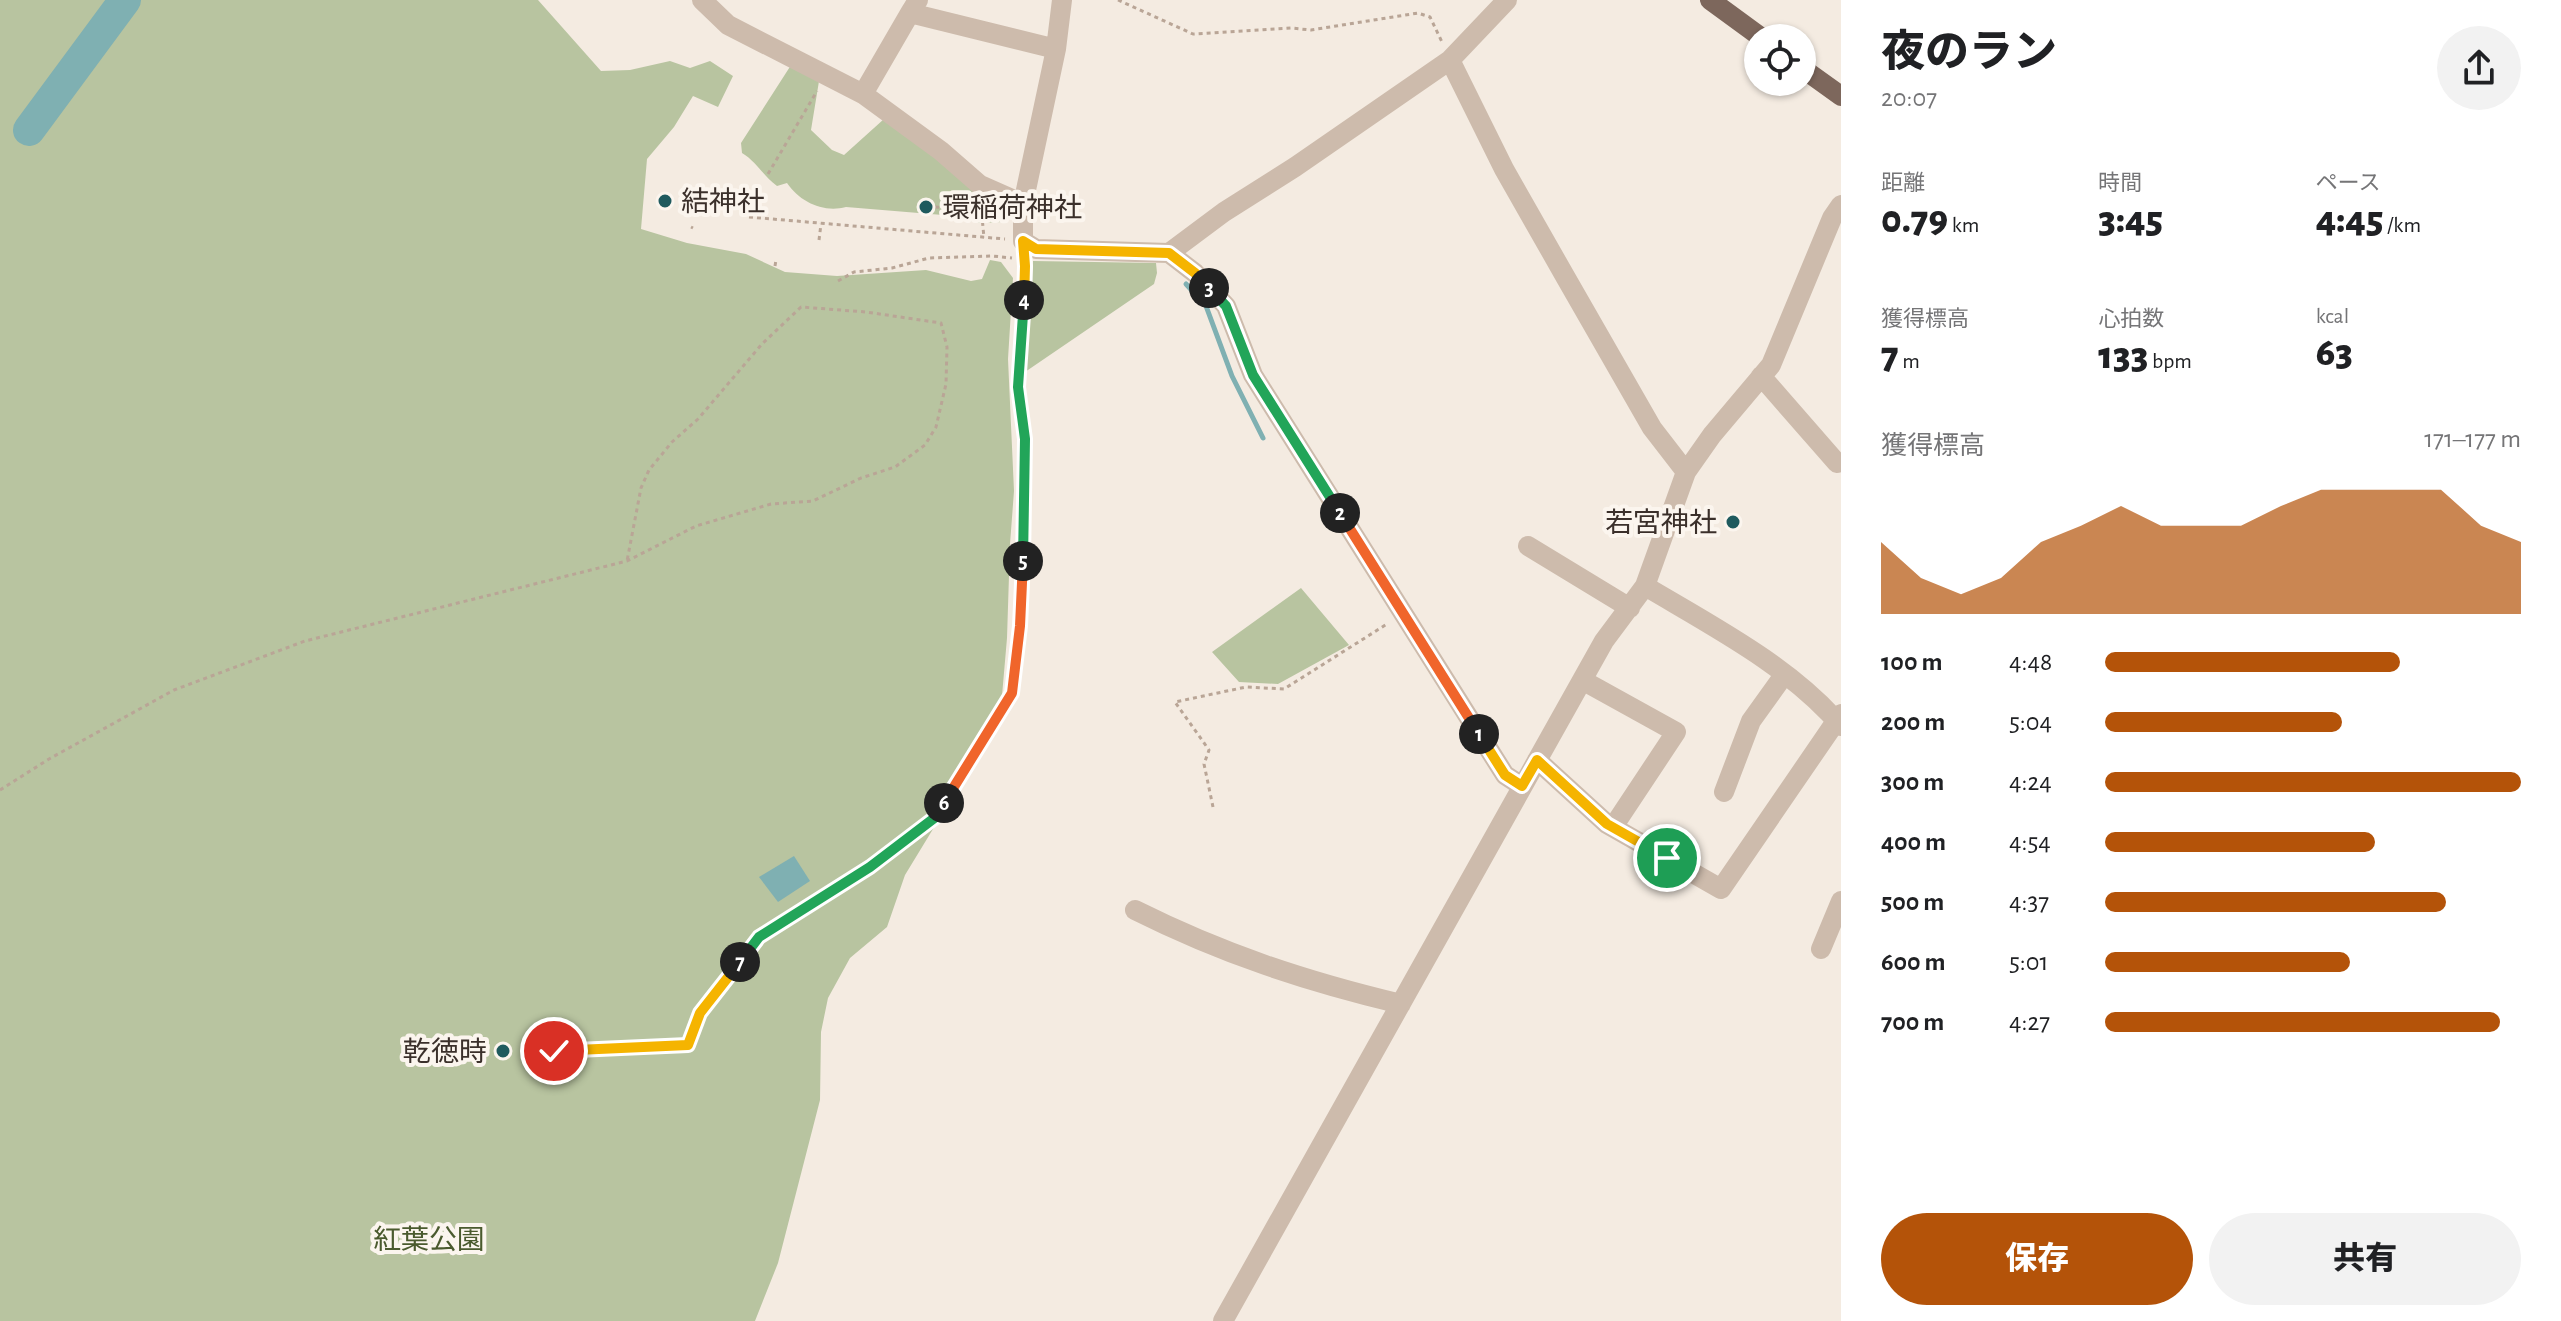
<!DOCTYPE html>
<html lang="ja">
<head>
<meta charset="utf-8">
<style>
  :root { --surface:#fff; --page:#f2f2f2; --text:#202124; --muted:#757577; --accent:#b45309 }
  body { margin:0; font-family:"Alegreya Sans","Noto Sans JP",sans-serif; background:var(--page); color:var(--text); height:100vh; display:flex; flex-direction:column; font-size:30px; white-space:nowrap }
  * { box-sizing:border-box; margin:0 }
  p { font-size:26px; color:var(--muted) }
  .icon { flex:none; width:44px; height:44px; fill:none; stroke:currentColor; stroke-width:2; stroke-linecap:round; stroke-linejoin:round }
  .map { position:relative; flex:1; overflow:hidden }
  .drawer { display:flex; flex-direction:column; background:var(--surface); width:720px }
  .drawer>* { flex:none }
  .fabs { position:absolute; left:1744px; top:24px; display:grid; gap:16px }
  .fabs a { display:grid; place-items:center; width:72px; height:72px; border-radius:50%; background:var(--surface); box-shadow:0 2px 6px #0004; font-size:40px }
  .pin { position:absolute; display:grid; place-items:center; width:68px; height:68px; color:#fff; margin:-34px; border:4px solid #fff; border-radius:50%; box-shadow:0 2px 8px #0007 }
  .km { position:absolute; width:40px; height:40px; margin:-20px; border-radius:50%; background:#222; color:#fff; font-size:22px; line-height:40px; text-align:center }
  .round { display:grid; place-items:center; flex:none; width:84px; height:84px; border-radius:42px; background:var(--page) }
  .headline { display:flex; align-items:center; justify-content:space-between; height:136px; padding:0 40px }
  h1 { font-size:44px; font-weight:800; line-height:60px }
  .stats { display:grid; grid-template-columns:repeat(3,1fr); gap:12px; height:136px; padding:8px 40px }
  .stats div { display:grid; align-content:center }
  .stats b { font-size:40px; font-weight:800 }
  .stats small { font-size:22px; font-weight:400 }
  .stats p { font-size:22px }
  .chart { height:224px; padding:16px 40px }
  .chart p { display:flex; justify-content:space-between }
  .chart svg { width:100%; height:144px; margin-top:8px; fill:var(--accent); opacity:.7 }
  .button { display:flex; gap:16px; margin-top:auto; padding:16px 40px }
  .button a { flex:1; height:92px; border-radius:48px; background:var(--accent); color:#fff; font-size:32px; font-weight:800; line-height:92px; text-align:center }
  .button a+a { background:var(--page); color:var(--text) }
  ul { padding:0 40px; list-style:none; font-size:26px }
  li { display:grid; grid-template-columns:128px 96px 1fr; align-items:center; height:60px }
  li i { height:20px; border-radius:10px; background:var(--accent) }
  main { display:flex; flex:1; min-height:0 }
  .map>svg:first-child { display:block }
  .green { fill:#b8c4a0 }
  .water { fill:#7fb0b2 }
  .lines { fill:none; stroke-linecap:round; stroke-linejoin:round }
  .stream { stroke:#7fb0b2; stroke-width:5 }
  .river { stroke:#7fb0b2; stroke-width:32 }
  .path { stroke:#b9a596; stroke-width:3; stroke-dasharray:4 4; stroke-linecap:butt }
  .minor { stroke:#cdbbac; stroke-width:20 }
  .major { stroke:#7d675c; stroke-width:20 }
  .split-1-casing { stroke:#fff; stroke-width:16 }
  .split-2-casing { stroke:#fff; stroke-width:16 }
  .split-3-casing { stroke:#fff; stroke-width:16 }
  .split-4-casing { stroke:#fff; stroke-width:16 }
  .split-5-casing { stroke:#fff; stroke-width:16 }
  .split-6-casing { stroke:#fff; stroke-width:16 }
  .split-7-casing { stroke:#fff; stroke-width:16 }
  .split-8-casing { stroke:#fff; stroke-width:16 }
  .split-1 { stroke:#f5b400; stroke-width:10 }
  .split-2 { stroke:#f0652b; stroke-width:10 }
  .split-3 { stroke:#22a559; stroke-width:10 }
  .split-4 { stroke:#f5b400; stroke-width:10 }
  .split-5 { stroke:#22a559; stroke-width:10 }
  .split-6 { stroke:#f0652b; stroke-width:10 }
  .split-7 { stroke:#22a559; stroke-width:10 }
  .split-8 { stroke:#f5b400; stroke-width:10 }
  .poi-dot { fill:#1f5a5e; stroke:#fbf5ee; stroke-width:3 }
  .labels { text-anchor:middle; stroke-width:8; stroke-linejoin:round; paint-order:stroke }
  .poi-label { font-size:28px; fill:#3b302b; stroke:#fbf5ee; text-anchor:start }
  .park-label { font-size:28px; fill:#4a5a2e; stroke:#fbf5ee }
</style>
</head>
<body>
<main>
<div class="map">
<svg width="1841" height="1321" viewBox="0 0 1841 1321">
  <rect width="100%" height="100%" fill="#f4ebe1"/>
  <!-- green -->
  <path class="green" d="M0,0H538L601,71L630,70L670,61L690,68L710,61L733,76L718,107L693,96L674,127L647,159L641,229L687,243L746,254L785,272L837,276L926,270L971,281L982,279L990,260L1001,262L1013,278L1008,359L1014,491L1010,544L1007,638L1000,719L905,875L887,927L850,958L828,998L821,1032L820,1100L778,1263L755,1321H0Z
    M793,62L820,75L811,130L832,150L844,155L884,119L1005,201L1003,222L978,223L967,217L846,207C823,213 800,202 787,183L777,186C763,176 757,162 742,153L741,143Z
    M1033,261L1156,263L1157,273L1154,284L1025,372Z
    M1301,588L1349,645L1278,684L1239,682L1212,652Z"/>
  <!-- water -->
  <path class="water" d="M794,856L810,881L778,902L759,877Z"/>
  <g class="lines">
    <!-- stream -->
    <path class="stream" d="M1186,284L1206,306L1232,376L1263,438"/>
    <!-- river -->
    <path class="river" d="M29,130L125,0"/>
    <!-- path -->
    <path class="path" d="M1118,0L1193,34L1291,28L1311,30L1418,13L1430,17L1442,42
      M768,174L817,91
      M699,187H701
      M981,206L984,238
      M935,207L959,208L971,202
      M698,208L719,212
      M749,217L1005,239
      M691,227L693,228
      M819,240L821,224
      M775,266L776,260
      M838,281L854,272L892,268L929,258L992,256L1012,258
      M1024,292L1033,293
      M0,790L49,759L174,690L305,641L627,561L696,526L771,504L813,501L861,478L895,467L925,445L936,427L946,384L947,347L941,323L866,312L801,307L762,344L698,419L672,442L649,470L641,488L627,561
      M1213,807L1204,764L1209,750L1175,702L1246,687L1284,689L1387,624
      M554,1051L688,1045L700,1013L759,937L870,867L937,816L1012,693L1020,626L1023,542L1025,439L1018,387L1025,262"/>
    <!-- minor -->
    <path class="minor" d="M702,0L728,25L863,94L941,151L980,185L1023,204
      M918,0L910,13L1056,49
      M1062,0L1056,49L1023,204V241L1036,249L1169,253L1195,273L1226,306L1253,375L1505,775L1522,786
      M1450,60L1504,169L1566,278L1652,428L1686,472
      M863,94L910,13
      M1169,253L1224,212L1295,167L1450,60L1507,0
      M1761,376L1837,463
      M1528,546L1630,608
      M1645,586C1712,626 1790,666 1841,726
      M1582,680L1676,732L1613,827
      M1537,760L1607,824L1721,889L1841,714
      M1724,792L1751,721L1784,675
      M1135,910C1223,954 1305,981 1401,1004
      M1821,949L1841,901
      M1223,1321L1604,641L1645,586L1686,472L1712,435L1771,365L1832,218L1841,205"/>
    <!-- major -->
    <path class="major" d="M1710,0L1762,38
      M1802,68L1841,96"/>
  </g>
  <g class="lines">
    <defs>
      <path id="split-1" d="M1479,734L1505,775L1522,786L1537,760L1607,824L1667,858"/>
      <path id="split-2" d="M1340,513L1479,734"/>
      <path id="split-3" d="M1209,288L1226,306L1253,375L1340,513"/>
      <path id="split-4" d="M1024,300L1025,266L1023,241L1036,249L1169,253L1195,273L1209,288"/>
      <path id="split-5" d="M1023,561L1025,439L1018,387L1024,300"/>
      <path id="split-6" d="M944,803L1012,693L1020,626L1023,561"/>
      <path id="split-7" d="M740,962L759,937L870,867L937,816L944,803"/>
      <path id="split-8" d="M554,1051L688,1045L700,1013L740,962"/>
    </defs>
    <!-- split-1 casing -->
    <use href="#split-1" class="split-1-casing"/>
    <!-- split-2 casing -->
    <use href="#split-2" class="split-2-casing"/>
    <!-- split-3 casing -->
    <use href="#split-3" class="split-3-casing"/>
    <!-- split-4 casing -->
    <use href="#split-4" class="split-4-casing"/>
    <!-- split-5 casing -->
    <use href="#split-5" class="split-5-casing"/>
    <!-- split-6 casing -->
    <use href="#split-6" class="split-6-casing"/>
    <!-- split-7 casing -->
    <use href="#split-7" class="split-7-casing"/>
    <!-- split-8 casing -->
    <use href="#split-8" class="split-8-casing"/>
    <!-- split-1 -->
    <use href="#split-1" class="split-1"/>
    <!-- split-2 -->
    <use href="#split-2" class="split-2"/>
    <!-- split-3 -->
    <use href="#split-3" class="split-3"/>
    <!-- split-4 -->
    <use href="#split-4" class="split-4"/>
    <!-- split-5 -->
    <use href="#split-5" class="split-5"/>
    <!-- split-6 -->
    <use href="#split-6" class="split-6"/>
    <!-- split-7 -->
    <use href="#split-7" class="split-7"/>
    <!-- split-8 -->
    <use href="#split-8" class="split-8"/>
  </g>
  <!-- markers -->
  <g class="poi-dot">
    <circle cx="665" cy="201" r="8"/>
    <circle cx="926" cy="207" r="8"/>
    <circle cx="1733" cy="522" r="8"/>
    <circle cx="503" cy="1051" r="8"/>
  </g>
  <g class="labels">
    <!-- poi labels -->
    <g class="poi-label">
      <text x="681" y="211">結神社</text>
      <text x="942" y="217">環稲荷神社</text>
      <text x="1717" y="532" text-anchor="end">若宮神社</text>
      <text x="487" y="1061" text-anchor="end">乾徳時</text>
    </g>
    <!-- park labels -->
    <g class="park-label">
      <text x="429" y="1249">紅葉公園</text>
    </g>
  </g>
</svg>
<div class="fabs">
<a><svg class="icon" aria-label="locate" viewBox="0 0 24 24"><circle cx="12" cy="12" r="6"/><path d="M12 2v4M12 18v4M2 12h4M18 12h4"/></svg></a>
</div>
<div class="pin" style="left:1667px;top:858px;background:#1e9e55"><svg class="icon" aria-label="arrive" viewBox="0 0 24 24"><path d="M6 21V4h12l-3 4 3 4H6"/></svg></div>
<div class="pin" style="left:554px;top:1051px;background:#d93025"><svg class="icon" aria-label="check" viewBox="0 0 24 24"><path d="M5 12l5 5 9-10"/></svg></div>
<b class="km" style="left:1479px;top:734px">1</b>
<b class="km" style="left:1340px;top:513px">2</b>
<b class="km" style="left:1209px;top:288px">3</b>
<b class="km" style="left:1024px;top:300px">4</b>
<b class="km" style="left:1023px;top:561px">5</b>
<b class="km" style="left:944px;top:803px">6</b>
<b class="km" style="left:740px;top:962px">7</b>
</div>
<section class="drawer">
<div class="headline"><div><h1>夜のラン</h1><p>20:07</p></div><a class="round"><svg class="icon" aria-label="share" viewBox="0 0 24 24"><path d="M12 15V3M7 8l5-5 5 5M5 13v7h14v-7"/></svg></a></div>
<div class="stats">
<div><p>距離</p><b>0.79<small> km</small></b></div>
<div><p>時間</p><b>3:45</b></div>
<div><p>ペース</p><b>4:45<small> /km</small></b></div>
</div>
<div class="stats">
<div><p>獲得標高</p><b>7<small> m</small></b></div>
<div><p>心拍数</p><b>133<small> bpm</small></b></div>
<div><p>kcal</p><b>63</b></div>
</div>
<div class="chart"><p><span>獲得標高</span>171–177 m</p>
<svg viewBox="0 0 160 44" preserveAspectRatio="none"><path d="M0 44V22L10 33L20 38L30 33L40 22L50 17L60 11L70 17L80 17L90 17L100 11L110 6L120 6L130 6L140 6L150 17L160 22V44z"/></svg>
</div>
<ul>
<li><b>100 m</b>4:48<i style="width:71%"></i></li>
<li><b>200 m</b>5:04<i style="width:57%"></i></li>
<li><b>300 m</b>4:24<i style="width:100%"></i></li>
<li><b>400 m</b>4:54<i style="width:65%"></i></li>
<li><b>500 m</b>4:37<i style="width:82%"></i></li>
<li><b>600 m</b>5:01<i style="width:59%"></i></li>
<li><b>700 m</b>4:27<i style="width:95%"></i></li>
</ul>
<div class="button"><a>保存</a><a>共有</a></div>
</section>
</main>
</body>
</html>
